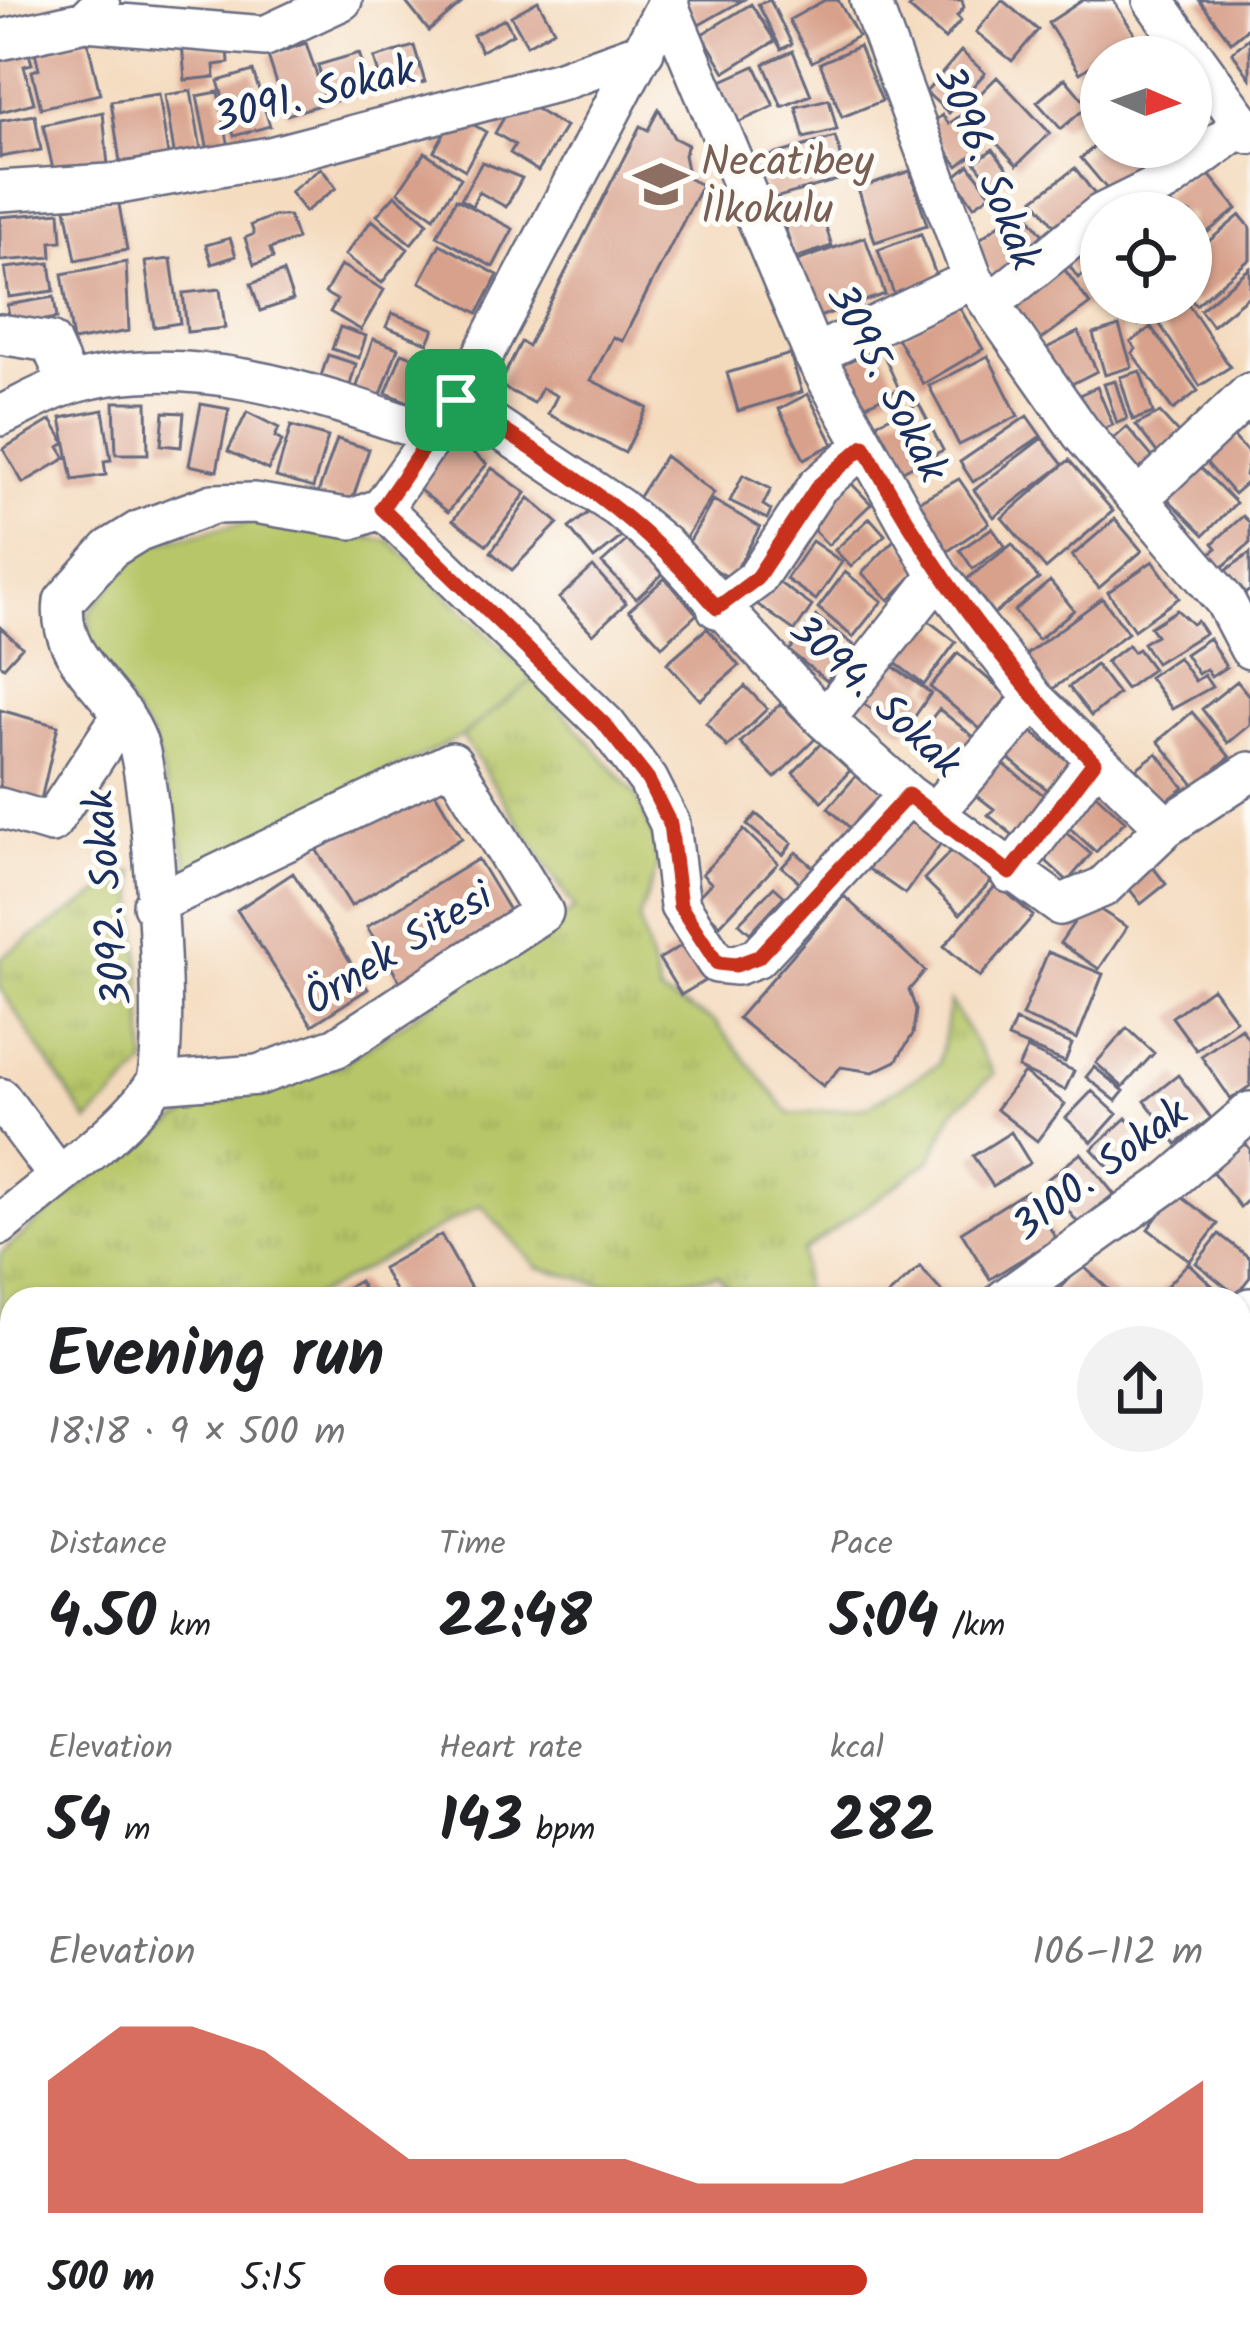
<!DOCTYPE html>
<html lang="en">
<head>
<meta charset="utf-8">
<style>
  :root { --surface:#fff; --page:#f2f2f2; --text:#202124; --muted:#757577; --accent:#c8321e }
  body { margin:0; font-family:Kalam,sans-serif; background:var(--page); color:var(--text); height:100vh; display:flex; flex-direction:column; font-size:45px; white-space:nowrap }
  * { box-sizing:border-box; margin:0 }
  p { font-size:39px; color:var(--muted) }
  .icon { flex:none; width:66px; height:66px; fill:none; stroke:currentColor; stroke-width:2; stroke-linecap:round; stroke-linejoin:round }
  .map { position:relative; flex:1; overflow:hidden }
  .details { position:absolute; left:0px; top:1287px; width:1251px; height:1065px; display:flex; flex-direction:column; background:var(--surface); border-radius:36px 36px 0 0; box-shadow:0 3px 9px #0004 }
  .details>* { flex:none }
  .needle { width:78px; rotate:92deg }
  .tools { position:absolute; left:1080px; top:36px; display:grid; gap:24px }
  .tools a { display:grid; place-items:center; width:132px; height:132px; border-radius:50%; background:var(--surface); box-shadow:0 3px 9px #0004; font-size:60px }
  .pin { position:absolute; display:grid; place-items:center; width:102px; height:102px; color:#fff; margin:-51px; border-radius:24px; box-shadow:0 6px 18px #0006 }
  .round { display:grid; place-items:center; flex:none; width:126px; height:126px; border-radius:63px; background:var(--page) }
  .summary { display:flex; align-items:center; justify-content:space-between; height:204px; padding:0 48px }
  h1 { font-size:66px; font-weight:700; line-height:90px }
  .metrics { display:grid; grid-template-columns:repeat(3,1fr); gap:18px; height:204px; padding:12px 48px }
  .metrics div { display:grid; align-content:center }
  .metrics b { font-size:60px; font-weight:700 }
  .metrics small { font-size:33px; font-weight:400 }
  .metrics p { font-size:33px }
  .chart { height:336px; padding:24px 48px }
  .chart p { display:flex; justify-content:space-between }
  .chart svg { width:100%; height:216px; margin-top:12px; fill:var(--accent); opacity:.7 }
  ul { padding:0 48px; list-style:none; font-size:39px }
  li { display:grid; grid-template-columns:192px 144px 1fr; align-items:center; height:90px }
  li i { height:30px; border-radius:15px; background:var(--accent) }
  .map>svg:first-child { display:block }
  .grass { fill:url(#grass-tufts); stroke:#697a63; stroke-width:3 }
  .green { fill:#b7c668; stroke:#697a63; stroke-width:3 }
  .building { fill:#d8a18c }
  .lines { fill:none; stroke-linecap:round; stroke-linejoin:round }
  .minor-casing { stroke:#676b7f; stroke-width:44 }
  .minor { stroke:#fff; stroke-width:39 }
  .route-casing { stroke:#fff; stroke-width:24 }
  .route { stroke:#c8321e; stroke-width:15 }
  .labels { text-anchor:middle; stroke-width:10; stroke-linejoin:round; paint-order:stroke }
  .street-label { font-size:42px; fill:#1b2f5e; stroke:#fdfcf7 }
  .education-label { font-size:42px; fill:#785e54; stroke:#fdfcf7; text-anchor:start }
</style>
</head>
<body>
<div class="map">
<svg width="1250" height="2351" viewBox="0 0 1250 2351">
  <defs>
    <pattern id="grass-tufts" width="24" height="20" patternUnits="userSpaceOnUse" patternTransform="scale(3)"><rect width="24" height="20" fill="#b7c668"/><path d="M3 7l-1-3M5 7V3M7 7l1-3M15 17l-1-3M17 17v-4M19 17l1-3" fill="none" stroke="#9daa5d"/></pattern>
  </defs>
  <rect width="100%" height="100%" fill="#fdfcf7"/>
  <filter id="ink" filterUnits="userSpaceOnUse"><feTurbulence type="fractalNoise" baseFrequency=".00833" numOctaves="2"/><feDisplacementMap in="SourceGraphic" scale="24" xChannelSelector="R" yChannelSelector="G"/><feConvolveMatrix kernelMatrix="1 2 1 2 8 2 1 2 1" color-interpolation-filters="sRGB"/></filter>
  <filter id="wash" filterUnits="userSpaceOnUse"><feTurbulence type="fractalNoise" baseFrequency=".004" numOctaves="4" result="noise"/><feDisplacementMap in="SourceGraphic" scale="48" xChannelSelector="R" yChannelSelector="G"/><feGaussianBlur stdDeviation="2.7" result="paint"/><feColorMatrix in="noise" values="0 0 0 0 0 0 0 0 0 0 0 0 0 0 0 0 0 1.4 0 .05"/><feComposite in="paint" operator="in"/></filter>
  <g filter="url(#wash)">
    <rect width="100%" height="100%" fill="#f4dabd"/>
    <!-- grass -->
    <path class="grass" d="M534,679L637,796L661,856L639,919L660,994L715,1022L790,1114L866,1107L939,1064L950,1001L994,1074L954,1110L930,1161L802,1252L804,1299H736L718,1275L622,1290L537,1267L481,1205L309,1299H12V1463L0,1470V1254L102,1168L194,1110L342,1064L575,909L462,736Z
      M134,871L146,1065L88,1122L0,988V958Z"/>
    <!-- green -->
    <path class="green" d="M259,520L390,541L534,679L462,736L190,872L152,739L91,651L89,612L143,546Z"/>
    <g id="blocks">
      <!-- building -->
      <path class="building" d="M404,0H459L462,3L429,31Z
        M686,0H743L699,25Z
        M770,0L792,44L781,49L758,4Z
        M825,0H838L858,36L812,62L789,20Z
        M916,0H962L964,7L957,16L961,20L945,39L909,8Z
        M1002,0L1038,30L1012,61L976,32Z
        M1083,0H1113L1136,36L1080,73L1048,23Z
        M1199,0H1250V26L1231,42Z
        M538,1L554,30L527,45L511,16Z
        M751,4L775,41L725,72L702,34Z
        M505,19L513,34L481,51L473,35Z
        M1250,37V78L1232,52Z
        M87,39L100,94L41,108L32,71L39,69L35,52Z
        M182,43L228,49L229,63L214,65L215,77L185,80Z
        M306,43L326,103L287,115L268,56Z
        M414,46L425,82L385,94L374,58Z
        M859,46L882,101L842,117L820,63Z
        M28,50L32,64L24,66L34,103L0,112V58Z
        M793,51L811,95L782,107L764,64Z
        M961,51L985,73L949,113L926,92Z
        M359,53L371,91L328,103L318,65Z
        M755,66L774,106L733,125L715,84Z
        M253,71L270,126L234,136L218,81Z
        M997,77L1050,133L1017,165L965,109Z
        M1065,78L1088,106L1061,129L1037,102Z
        M191,91L201,149L174,153L165,95Z
        M218,92L229,147L208,151L197,96Z
        M159,94L168,155L120,162L111,101Z
        M516,97L565,127L538,171L510,153L515,145L495,133Z
        M829,99L837,130L804,138L796,107Z
        M659,109L674,138L688,145L684,155L689,179L702,185L622,341L613,337L591,380L647,408L625,453L548,414L557,396L542,388L534,403L499,385L521,342L528,346L640,126L648,130Z
        M103,112L108,166L55,178L43,125Z
        M455,114L486,132L465,170L434,151Z
        M962,114L985,145L958,166L928,126L942,115L949,124Z
        M35,115L41,150L0,157V121Z
        M1191,117L1201,128L1192,136L1197,141L1165,177L1140,147H1191Z
        M835,137L848,177L768,200L756,160Z
        M1101,141V147H1129L1150,173L1117,201L1081,158Z
        M993,149L1012,175L995,188L975,162Z
        M425,152L461,178L434,217L398,192Z
        M482,162L522,178L506,207L479,192L472,206L461,199Z
        M969,165L991,194L974,206L954,177Z
        M1202,166L1237,209L1199,239L1191,230V213H1178L1164,196Z
        M321,168L336,188L305,212L290,192Z
        M1075,168L1099,200L1058,231L1034,199Z
        M910,171L927,225L875,242L858,188Z
        M395,195L428,223L411,244L377,215Z
        M118,199L127,250L76,260L66,208Z
        M456,199L513,229L493,267L437,236Z
        M818,202L832,246L795,258L781,215Z
        M1022,207L1051,246L1000,283L972,245Z
        M60,212L62,241L51,242L52,257L0,261V217Z
        M1240,215L1250,227V259L1196,305L1191,299V256Z
        M273,216H289L297,239L270,249L273,258L254,265L245,238L254,234L251,225Z
        M372,220L408,249L382,283L345,255Z
        M1089,227L1101,244V261L1078,278L1062,255Z
        M921,234L937,278L894,294L878,250Z
        M865,237L885,294L816,318L797,261Z
        M230,238L236,256L212,264L206,245Z
        M440,244L498,275L478,313L420,282Z
        M171,259L180,323L154,327L145,262Z
        M126,262L129,331L73,341L62,274Z
        M1059,262L1090,304L1039,341L1009,300Z
        M50,263L54,291L9,297L5,268Z
        M341,265L384,290L361,330L330,312L337,300L325,293Z
        M1250,268V295L1212,326L1200,310Z
        M283,272L293,300L260,311L251,284Z
        M220,289L225,328L187,332L183,293Z
        M54,297L57,318L11,326L7,305Z
        M957,303L983,349L923,384L897,338Z
        M1121,303H1166L1139,325Z
        M1188,304L1230,367L1200,386L1159,323Z
        M392,313L434,329L428,343L386,327Z
        M1119,326L1132,367L1105,375L1093,334Z
        M340,327L366,336L359,358L332,349Z
        M1151,327L1198,391L1173,410L1132,353L1136,349L1131,342Z
        M1078,332L1097,371L1058,391L1039,352Z
        M373,339L398,348L379,400L355,392Z
        M880,347L899,389L860,408L841,365Z
        M402,353L440,367L423,408L386,393Z
        M790,354L802,392L738,411L727,373Z
        M328,355L356,364L350,385L321,376Z
        M988,356L1018,416L959,445L929,386Z
        M1140,371L1153,413L1133,420L1120,377Z
        M1115,381L1127,419L1117,423L1104,384Z
        M1097,387L1113,425L1093,433L1077,396Z
        M808,394L833,444L804,459L779,409Z
        M114,402H147L148,454H116Z
        M201,404L229,409L217,471L189,465Z
        M919,404L943,450L899,473L876,428L878,422Z
        M103,410L111,460L104,461L106,475L73,480L61,418Z
        M164,412L184,413L181,447L161,445Z
        M247,412L279,428L275,437L282,441L268,470L228,451Z
        M1160,413L1179,434L1159,455L1136,425Z
        M1027,416L1041,436L973,482L960,462Z
        M51,420L65,443L59,447L66,458L23,483L3,449Z
        M291,426L328,437L313,488L276,477Z
        M1127,427L1154,459L1133,478L1105,446Z
        M1226,428L1250,455L1245,475L1250,480L1234,494L1198,453Z
        M452,436L487,464L448,512L413,485Z
        M1042,438L1063,465L994,517L974,490Z
        M337,439L369,449L351,504L318,493Z
        M665,456L714,493L685,539L633,506Z
        M1069,460L1113,511L1046,569L1002,518Z
        M1193,460L1236,503L1204,535L1161,492Z
        M492,468L526,493L487,545L453,520Z
        M743,475L771,489L763,505L771,510L767,519L730,501Z
        M959,479L989,523L945,553L912,505Z
        M850,482L871,504L828,545L807,523Z
        M529,498L558,523L512,570L491,552Z
        M713,500L760,527L731,579L684,551Z
        M599,504L624,535L594,559L569,528Z
        M1243,516L1250,523V543L1218,571L1206,557L1217,548L1213,543Z
        M870,518L885,535L851,567L835,550Z
        M1115,519L1142,551L1099,588L1072,556Z
        M992,528L1005,546L973,569L960,550Z
        M634,534L667,570L636,599L602,563Z
        M896,538L923,565L889,600L862,573Z
        M812,541L842,562L816,600L786,579Z
        M1012,544L1039,579L994,614L967,579Z
        M1250,553V590L1241,597L1222,573Z
        M1153,561L1179,598L1134,630L1108,592Z
        M593,567L626,603L593,634L559,598Z
        M845,572L882,601L853,637L818,608Z
        M771,577L812,606L795,631L754,602Z
        M665,578L697,614L662,646L629,610Z
        M1050,581L1074,610L1038,640L1014,611Z
        M1102,598L1128,633L1046,694L1020,659Z
        M1177,610L1192,624L1197,621L1205,633L1156,663L1143,643L1156,635L1150,627Z
        M918,613L956,642L924,685L886,656Z
        M816,616L854,645L827,681L789,651Z
        M0,627L22,647L4,667L0,664Z
        M707,628L739,666L700,700L667,663Z
        M1209,638L1226,667L1211,677L1206,669L1198,674L1185,654Z
        M1128,645L1133,652L1138,649L1153,669L1126,689L1106,662Z
        M958,653L1008,696L980,729L930,687Z
        M1178,657L1195,681L1204,675L1212,687L1172,709L1149,677Z
        M888,663L931,693L904,732L860,701Z
        M1096,665L1118,694L1091,716L1069,687Z
        M1237,681L1250,697V725L1228,743L1202,709Z
        M745,686L767,709L727,747L706,723Z
        M780,704L815,739L775,778L740,743Z
        M939,709L974,737L954,762L919,734Z
        M0,710L58,726L40,804L0,794Z
        M1192,712L1230,757L1195,786L1158,741Z
        M1021,723L1072,764L1050,792L999,751Z
        M826,738L855,765L822,801L793,773Z
        M1157,753L1184,788L1160,806L1133,771Z
        M993,756L1050,800L1019,840L988,815L994,809L967,788Z
        M862,769L891,795L857,834L828,808Z
        M428,781L462,838L351,906L316,849Z
        M1087,786L1125,821L1096,852L1058,817Z
        M904,812L943,840L905,894L866,867Z
        M756,814L792,843L783,855L747,825Z
        M1056,824L1091,854L1068,881L1034,850Z
        M744,830L778,863L720,925L695,900L711,883L702,874Z
        M959,843L995,877L960,914L924,879Z
        M796,852L820,873L806,888L782,867Z
        M478,859L513,917L402,985L367,927Z
        M1149,862L1166,884L1141,904L1124,882Z
        M293,873L368,989L312,1025L237,910Z
        M997,884L1033,916L980,977L944,946Z
        M774,887L784,896L750,933L739,923Z
        M844,896L925,971L909,990L916,1010L913,1034L896,1061L873,1072L841,1067L823,1086L738,1018Z
        M1088,902L1127,927L1099,969L1060,943Z
        M691,940L713,976L681,995L659,959Z
        M1048,952L1103,974L1077,1039L1022,1016Z
        M1212,988L1236,1020L1196,1050L1172,1017Z
        M1015,1021L1072,1044L1065,1062L1008,1038Z
        M1127,1028L1154,1053L1123,1087L1096,1063Z
        M1241,1028L1250,1041V1086L1231,1099L1201,1056Z
        M1027,1049L1074,1071L1065,1090L1018,1068Z
        M1094,1067L1124,1091L1116,1101L1086,1077Z
        M1024,1073L1065,1104L1037,1141L996,1109Z
        M1178,1075L1211,1118L1177,1144L1145,1101Z
        M1092,1091L1117,1114L1092,1142L1066,1118Z
        M1126,1118L1139,1133L1124,1147L1136,1160L1117,1177L1092,1149Z
        M1011,1132L1030,1163L993,1186L973,1156Z
        M1245,1143L1250,1149V1198L1240,1207L1211,1170Z
        M1081,1153L1114,1194L1078,1223L1045,1181Z
        M1027,1191L1056,1238L990,1279L961,1232Z
        M1175,1192L1218,1224L1190,1261L1148,1229Z
        M1219,1234L1250,1258V1277L1236,1295L1196,1263Z
        M441,1235L477,1299H400L382,1268Z
        M1188,1263L1227,1299H1168L1161,1292Z
        M1082,1265L1119,1299H1051Z
        M920,1267L948,1299H884Z
        M359,1281L369,1299H327Z
        M1250,1345V1420L1239,1410V1357Z
        M1250,1443V1480L1239,1494V1458Z
        M12,1482V1529L0,1504V1488Z
        M12,1586V1662L0,1668V1592Z
        M1239,1967L1250,1972V1998L1239,2022Z
        M9,1977L12,2031L0,2038V1983Z
        M1239,2041L1250,2044L1248,2096L1239,2093Z
        M0,2142L12,2164V2182L0,2189Z
        M12,2209V2245L3,2249L0,2215Z
        M1250,2239V2280L1242,2284L1239,2244Z
        M12,2252V2300L0,2276V2258Z
        M53,2340H78L86,2351H37Z
        M84,2340H151L160,2351H92Z
        M191,2340H233L239,2351H198Z
        M240,2340H277L280,2346L246,2351Z
        M493,2340L500,2351H453L447,2341Z
        M564,2340H606L613,2351H556L553,2347Z
        M678,2340H699L704,2351H657Z
        M755,2340H774L780,2351H733Z
        M988,2340H1033L1036,2351H991Z"/>
    </g>
  </g>
  <g filter="url(#ink)">
    <use href="#blocks" fill-opacity="0" stroke="#676b7f" stroke-width="3"/>
    <g class="lines">
      <defs>
        <path id="minor" d="M870,0L973,279L1082,434L1225,601L1250,649
          M1153,0L1250,134
          M668,5L814,355L938,576L1034,699L1166,827
          M85,21L265,36L342,0
          M0,40L85,21L100,6
          M0,191L124,183L270,157L560,81L644,51
          M1103,213L1166,182L1245,124
          M991,303L1101,214
          M0,334L50,342L69,384
          M814,355L973,279
          M456,400L619,508L666,547L825,720L908,795L1060,905L1103,887L1166,827L1250,772
          M0,416C22,406 45,392 68,385C186,347 319,395 430,433
          M1138,499L1250,393
          M382,508L606,725L648,780L670,824L680,906L717,963L737,965L758,957L908,795
          M717,608L756,579L818,486L864,446
          M825,720L938,576
          M0,808L51,823L123,714
          M934,813L1034,699
          M1010,873L1094,762
          M153,905L452,762L543,912L337,1047L258,1075L156,1083
          M0,1098L57,1174
          M0,1225C41,1189 129,1128 155,1084C172,1055 152,780 137,742C118,690 56,661 64,601L110,549L139,531L213,504L254,503L352,519L382,508L465,389L669,0
          M1005,1299L1169,1182L1250,1112
          M1239,1320L1250,1308
          M1239,1666L1250,1655
          M0,1803L12,1793
          M0,1836L12,1838
          M1239,1901L1250,1890
          M0,1906L12,1929
          M1239,1937L1250,1944
          M1239,2121L1250,2126
          M1239,2220L1250,2216
          M169,2340L177,2351
          M312,2340L322,2351
          M539,2340L545,2351
          M795,2340L800,2351
          M1091,2340L1094,2351
          M378,2351L394,2340
          M894,2351L918,2340"/>
      </defs>
      <!-- minor casing -->
      <use href="#minor" class="minor-casing"/>
      <!-- minor -->
      <use href="#minor" class="minor"/>
    </g>
  </g>
  <g class="lines" filter="url(#ink)">
    <defs>
      <path id="route" d="M456,400C557,464 639,515 717,608L756,579L818,486L864,446C929,565 1000,664 1094,762L1010,873L908,795L758,957L736,965L717,963L680,906L670,824L648,780L605,725L382,508Z"/>
    </defs>
    <!-- route casing -->
    <use href="#route" class="route-casing"/>
    <!-- route -->
    <use href="#route" class="route"/>
  </g>
  <!-- icons -->
  <defs>
    <symbol id="school-bare" viewBox="-9 -9 18 18"><path d="M0-5L7-2L0 1L-7-2ZM-4 1L0 2.5L4 1V4Q0 6-4 4Z" fill="#8d6e63" stroke="#fdfcf7" stroke-width="2.5" paint-order="stroke"/></symbol>
  </defs>
  <g fill-rule="evenodd">
    <use href="#school-bare" x="623" y="146" width="76" height="76"/>
  </g>
  <g class="labels">
    <!-- street labels -->
    <g class="street-label">
      <text transform="translate(314 92) rotate(-14)" y="15">3091. Sokak</text>
      <text transform="translate(989 167) rotate(68)" y="15">3096. Sokak</text>
      <text transform="translate(889 382) rotate(63)" y="15">3095. Sokak</text>
      <text transform="translate(877 695) rotate(43)" y="15">3094. Sokak</text>
      <text transform="translate(106 898) rotate(-95)" y="15">3092. Sokak</text>
      <text transform="translate(397 947) rotate(-32)" y="15">Örnek Sitesi</text>
      <text transform="translate(1099 1168) rotate(-37)" y="15">3100. Sokak</text>
    </g>
    <!-- education labels -->
    <g class="education-label">
      <text x="701" y="175">Necatibey<tspan x="701" dy="48">İlkokulu</tspan></text>
    </g>
  </g>
</svg>
<div class="tools">
<a><svg class="needle" viewBox="-14 -14 28 28"><path d="M0-13l5 13h-10z" fill="#e53935"/><path d="M0 13l5-13h-10z" fill="#757577"/></svg></a>
<a><svg class="icon" aria-label="locate" viewBox="0 0 24 24"><circle cx="12" cy="12" r="6"/><path d="M12 2v4M12 18v4M2 12h4M18 12h4"/></svg></a>
</div>
<div class="pin" style="left:456px;top:400px;background:#1e9e55"><svg class="icon" aria-label="arrive" viewBox="0 0 24 24"><path d="M6 21V4h12l-3 4 3 4H6"/></svg></div>
<section class="details">
<div class="summary"><div><h1>Evening run</h1><p>18:18 · 9 × 500 m</p></div><a class="round"><svg class="icon" aria-label="share" viewBox="0 0 24 24"><path d="M12 15V3M7 8l5-5 5 5M5 13v7h14v-7"/></svg></a></div>
<div class="metrics">
<div><p>Distance</p><b>4.50<small> km</small></b></div>
<div><p>Time</p><b>22:48</b></div>
<div><p>Pace</p><b>5:04<small> /km</small></b></div>
</div>
<div class="metrics">
<div><p>Elevation</p><b>54<small> m</small></b></div>
<div><p>Heart rate</p><b>143<small> bpm</small></b></div>
<div><p>kcal</p><b>282</b></div>
</div>
<div class="chart"><p><span>Elevation</span>106–112 m</p>
<svg viewBox="0 0 160 44" preserveAspectRatio="none"><path d="M0 44V17L10 6L20 6L30 11L40 22L50 33L60 33L70 33L80 33L90 38L100 38L110 38L120 33L130 33L140 33L150 27L160 17V44z"/></svg>
</div>
<ul>
<li><b>500 m</b>5:15<i style="width:59%"></i></li>
</ul>
</section>
</div>
</body>
</html>
